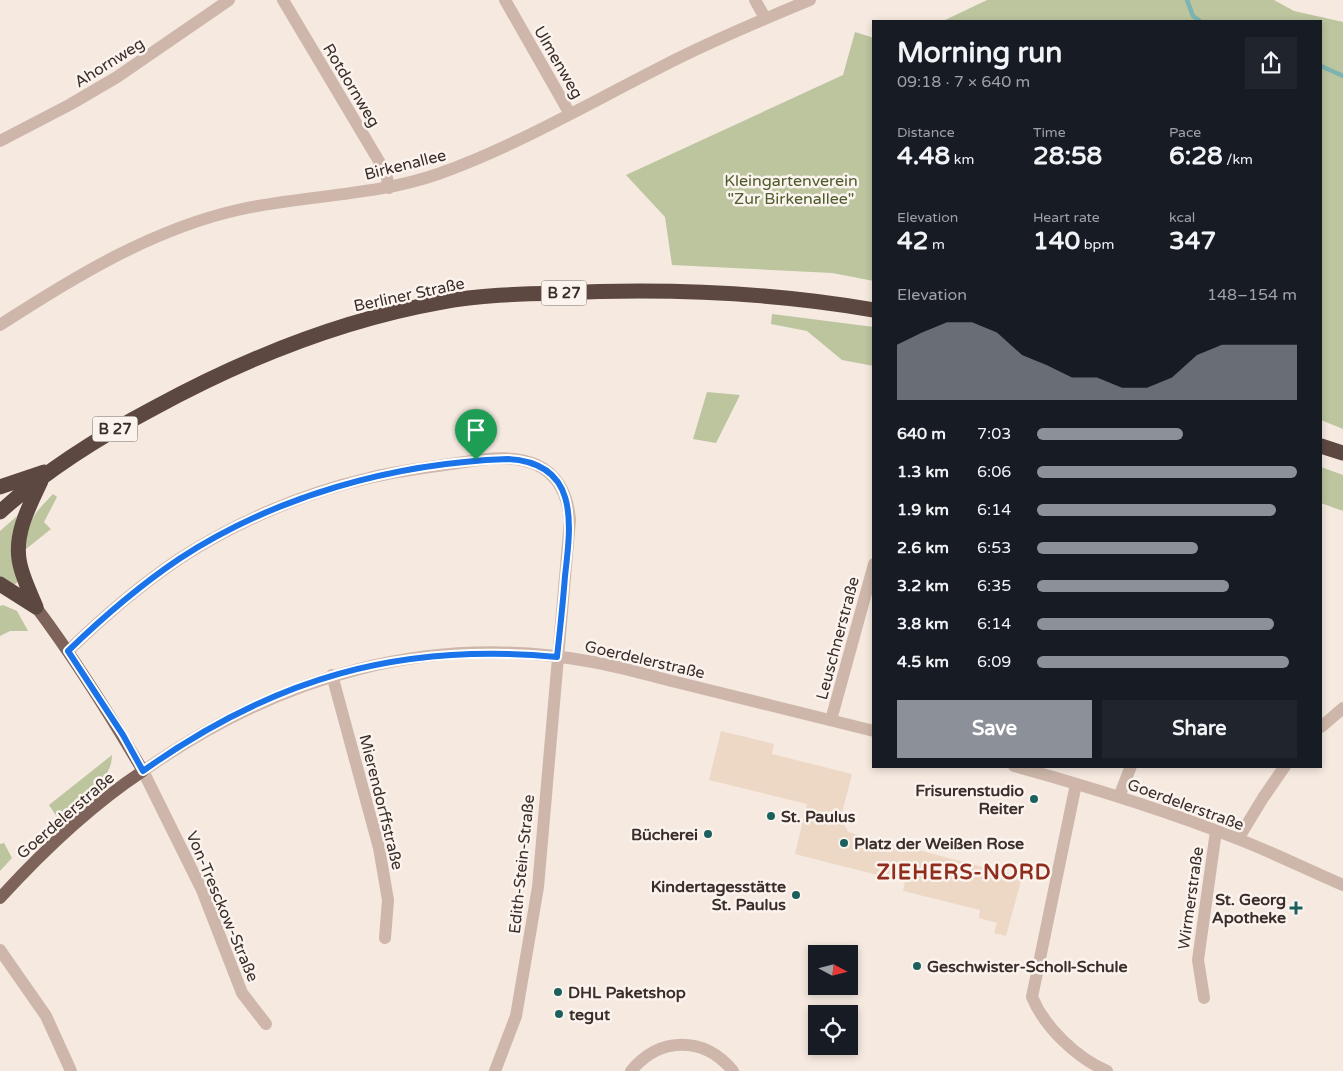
<!DOCTYPE html>
<html lang="en">
<head>
<meta charset="utf-8">
<style>
  :root { --surface:#171b24; --page:#20242c; --text:#f1f3f6; --muted:#9ea1a6; --accent:#8c9099 }
  body { margin:0; font-family:"Varela Round",sans-serif; background:var(--page); color:var(--text); height:100vh; display:flex; flex-direction:column; font-size:19px; white-space:nowrap }
  * { box-sizing:border-box; margin:0 }
  p { font-size:16px; color:var(--muted) }
  .icon { flex:none; width:28px; height:28px; fill:none; stroke:currentColor; stroke-width:2; stroke-linecap:round; stroke-linejoin:round }
  .map { position:relative; flex:1; overflow:hidden }
  .side { position:absolute; left:872px; top:20px; width:450px; height:748px; display:flex; flex-direction:column; background:var(--surface); border-radius:0px; box-shadow:0 2px 8px #0003 }
  .side>* { flex:none }
  .needle { width:32px; rotate:97deg }
  .controls { position:absolute; left:808px; top:945px; display:grid; gap:10px }
  .controls a { display:grid; place-items:center; width:50px; height:50px; border-radius:0px; background:var(--surface); box-shadow:0 2px 8px #0003; font-size:25px }
  .pin { position:absolute; display:grid; place-items:center; width:42px; height:42px; color:#fff; margin:-51px -21px; border-radius:50% 50% 50% 0; rotate:-45deg; box-shadow:0 0 5px #0007 }
  .pin .icon { rotate:45deg }
  .round { display:grid; place-items:center; flex:none; width:52px; height:52px; border-radius:0px; background:var(--page) }
  .overview { display:flex; align-items:center; justify-content:space-between; height:85px; padding:0 25px }
  h1 { font-size:28px; font-weight:800; line-height:38px }
  .stats { display:grid; grid-template-columns:repeat(3,1fr); gap:8px; height:85px; padding:5px 25px }
  .stats div { display:grid; align-content:center }
  .stats b { font-size:25px; font-weight:800 }
  .stats small { font-size:14px; font-weight:400 }
  .stats p { font-size:14px }
  .chart { height:140px; padding:10px 25px }
  .chart p { display:flex; justify-content:space-between }
  .chart svg { width:100%; height:90px; margin-top:5px; fill:var(--accent); opacity:.7 }
  .button { display:flex; gap:10px; margin-top:auto; padding:10px 25px }
  .button a { flex:1; height:58px; border-radius:0px; background:var(--accent); color:#fff; font-size:20px; font-weight:800; line-height:58px; text-align:center }
  .button a+a { background:var(--page); color:var(--text) }
  ul { padding:0 25px; list-style:none; font-size:16px }
  li { display:grid; grid-template-columns:80px 60px 1fr; align-items:center; height:38px }
  li i { height:12px; border-radius:6px; background:var(--accent) }
  .map>svg:first-child { display:block }
  .green { fill:#bcc59e }
  .plaza { fill:#edd8c6 }
  .lines { fill:none; stroke-linecap:round; stroke-linejoin:round }
  .stream { stroke:#7db4b1; stroke-width:4.5 }
  .minor { stroke:#ceb7aa; stroke-width:12 }
  .major { stroke:#7e635a; stroke-width:12 }
  .highway { stroke:#5d4741; stroke-width:15 }
  .route-casing { stroke:#fff; stroke-width:10 }
  .route { stroke:#1a73e8; stroke-width:6 }
  .poi-dot { fill:#1c605e; stroke:#fbf3ed; stroke-width:2 }
  .labels { text-anchor:middle; stroke-width:5; stroke-linejoin:round; paint-order:stroke }
  .shield { fill:#fbf3ed; stroke:#756964; stroke-width:1 }
  .shield-label { font-size:15px; font-weight:bold; fill:#3b2e2a }
  .street-label { font-size:16px; fill:#3b2e2a; stroke:#fbf3ed }
  .park-label { font-size:16px; fill:#4e5b2c; stroke:#fbf3ed }
  .poi-label { font-size:16px; font-weight:bold; fill:#3b2e2a; stroke:#fbf3ed; text-anchor:start }
  .district-label { font-size:21px; font-weight:bold; letter-spacing:1px; fill:#902e1e; stroke:#fbf3ed }
</style>
</head>
<body>
<div class="map">
<svg width="1343" height="1071" viewBox="0 0 1343 1071">
  <rect width="100%" height="100%" fill="#f5e9e0"/>
  <!-- green -->
  <path class="green" d="M987,0H1274L1294,11L1343,22V429L1321,420V21H943Z
    M855,32L874,38V281L832,273L672,265L665,217L626,175L843,75Z
    M772,314L874,327V366L842,360L807,331L771,324Z
    M707,392L740,395L716,443L693,439Z
    M1321,467L1343,475V511L1321,503Z
    M53,494L57,497L44,522L51,529L26,549C26,521 35,513 53,494Z
    M17,516L12,536L18,582L14,585L0,578V531Z
    M3,605L17,611L28,631H10L0,636V606Z
    M112,755C112,783 78,801 57,817L49,805Z
    M4,843L12,858L0,871V844Z"/>
  <!-- plaza -->
  <path class="plaza" d="M721,731L774,744L772,754L852,774L841,817L848,832L1022,877L1006,936L994,933L997,923L979,918L980,910L903,891L905,882L795,854L807,804L709,780Z"/>
  <g class="lines">
    <!-- stream -->
    <path class="stream" d="M1187,0L1193,16L1200,21
      M1321,66L1343,76"/>
    <!-- minor -->
    <path class="minor" d="M283,0L386,173L389,188
      M505,0L570,114
      M755,0L765,18
      M0,141L71,104L117,77L229,0
      M0,325C74,277 154,228 242,209C307,195 375,196 438,174C514,147 588,104 661,67C709,42 759,21 810,0
      M68,651C102,618 139,586 179,559C236,522 303,493 369,478C396,471 424,468 451,464C479,460 511,453 537,465C560,476 568,497 570,520L538,887L516,1016L495,1071
      M332,675L379,848L388,900L385,938
      M831,720L874,564
      M1321,727L1343,708
      M1014,766C1090,787 1165,810 1238,839C1274,853 1308,870 1343,885
      M1076,784L1032,997C1045,1028 1077,1058 1107,1071
      M1119,797L1131,766
      M1238,839L1263,798L1285,766
      M0,950L46,1016L71,1071
      M1204,998L1198,960L1216,831
      M266,1024L242,993L202,890L143,771C277,677 429,631 593,662C621,667 648,675 676,682C742,698 808,715 874,731
      M631,1071C660,1036 704,1036 733,1071"/>
    <!-- major -->
    <path class="major" d="M0,898C43,851 90,806 143,771C110,715 75,659 36,607"/>
    <!-- highway -->
    <path class="highway" d="M1321,446L1343,453
      M0,487L44,472
      M0,512C46,470 99,437 154,408C244,359 340,320 442,302C479,295 519,294 558,293C663,288 770,292 874,310
      M0,584L36,607
      M36,607C30,592 21,575 19,559C15,531 30,505 41,481"/>
  </g>
  <g class="lines">
    <defs>
      <path id="route" d="M508,459C580,463 571,524 565,576C563,603 560,630 557,657C398,642 272,679 143,771L123,735L68,651C102,618 139,586 179,559C275,496 394,463 508,459Z"/>
    </defs>
    <!-- route casing -->
    <use href="#route" class="route-casing"/>
    <!-- route -->
    <use href="#route" class="route"/>
  </g>
  <!-- markers -->
  <g class="poi-dot">
    <circle cx="1034" cy="799" r="5"/>
    <circle cx="771" cy="816" r="5"/>
    <circle cx="708" cy="834" r="5"/>
    <circle cx="844" cy="843" r="5"/>
    <circle cx="796" cy="895" r="5"/>
    <path d="M1293.5 900.5h5v5h5v5h-5v5h-5v-5h-5v-5h5z"/>
    <circle cx="917" cy="966" r="5"/>
    <circle cx="558" cy="992" r="5"/>
    <circle cx="559" cy="1014" r="5"/>
  </g>
  <g class="labels">
    <!-- shield labels -->
    <g class="shield">
      <rect x="541.5" y="280.5" width="45" height="25" rx="4"/>
      <rect x="92.5" y="416.5" width="45" height="25" rx="4"/>
    </g>
    <g class="shield-label">
      <text x="564" y="298">B 27</text>
      <text x="115" y="434">B 27</text>
    </g>
    <!-- street labels -->
    <g class="street-label">
      <text transform="translate(109 62) rotate(-32)" y="6">Ahornweg</text>
      <text transform="translate(559 62) rotate(60)" y="6">Ulmenweg</text>
      <text transform="translate(352 85) rotate(59)" y="6">Rotdornweg</text>
      <text transform="translate(405 164) rotate(-14)" y="6">Birkenallee</text>
      <text transform="translate(409 294) rotate(-12)" y="6">Berliner Straße</text>
      <text transform="translate(837 638) rotate(-75)" y="6">Leuschnerstraße</text>
      <text transform="translate(645 659) rotate(13)" y="6">Goerdelerstraße</text>
      <text transform="translate(382 802) rotate(76)" y="6">Mierendorffstraße</text>
      <text transform="translate(1186 804) rotate(20)" y="6">Goerdelerstraße</text>
      <text transform="translate(65 815) rotate(-41)" y="6">Goerdelerstraße</text>
      <text transform="translate(521 864) rotate(-84)" y="6">Edith-Stein-Straße</text>
      <text transform="translate(1190 898) rotate(-82)" y="6">Wirmerstraße</text>
      <text transform="translate(223 906) rotate(67)" y="6">Von-Tresckow-Straße</text>
    </g>
    <!-- park labels -->
    <g class="park-label">
      <text x="791" y="186">Kleingartenverein<tspan x="791" dy="18">"Zur Birkenallee"</tspan></text>
    </g>
    <!-- poi labels -->
    <g class="poi-label">
      <text x="1024" y="796" text-anchor="end">Frisurenstudio<tspan x="1024" dy="18">Reiter</tspan></text>
      <text x="781" y="822">St. Paulus</text>
      <text x="698" y="840" text-anchor="end">Bücherei</text>
      <text x="854" y="849">Platz der Weißen Rose</text>
      <text x="786" y="892" text-anchor="end">Kindertagesstätte<tspan x="786" dy="18">St. Paulus</tspan></text>
      <text x="1286" y="905" text-anchor="end">St. Georg<tspan x="1286" dy="18">Apotheke</tspan></text>
      <text x="927" y="972">Geschwister-Scholl-Schule</text>
      <text x="568" y="998">DHL Paketshop</text>
      <text x="569" y="1020">tegut</text>
    </g>
    <!-- district labels -->
    <g class="district-label">
      <text x="964" y="879">ZIEHERS-NORD</text>
    </g>
  </g>
</svg>
<div class="controls">
<a><svg class="needle" viewBox="-14 -14 28 28"><path d="M0-13l5 13h-10z" fill="#e53935"/><path d="M0 13l5-13h-10z" fill="#9ea1a6"/></svg></a>
<a><svg class="icon" aria-label="locate" viewBox="0 0 24 24"><circle cx="12" cy="12" r="6"/><path d="M12 2v4M12 18v4M2 12h4M18 12h4"/></svg></a>
</div>
<div class="pin" style="left:476px;top:460px;background:#1e9e55"><svg class="icon" aria-label="arrive" viewBox="0 0 24 24"><path d="M6 21V4h12l-3 4 3 4H6"/></svg></div>
<section class="side">
<div class="overview"><div><h1>Morning run</h1><p>09:18 · 7 × 640 m</p></div><a class="round"><svg class="icon" aria-label="share" viewBox="0 0 24 24"><path d="M12 15V3M7 8l5-5 5 5M5 13v7h14v-7"/></svg></a></div>
<div class="stats">
<div><p>Distance</p><b>4.48<small> km</small></b></div>
<div><p>Time</p><b>28:58</b></div>
<div><p>Pace</p><b>6:28<small> /km</small></b></div>
</div>
<div class="stats">
<div><p>Elevation</p><b>42<small> m</small></b></div>
<div><p>Heart rate</p><b>140<small> bpm</small></b></div>
<div><p>kcal</p><b>347</b></div>
</div>
<div class="chart"><p><span>Elevation</span>148–154 m</p>
<svg viewBox="0 0 160 44" preserveAspectRatio="none"><path d="M0 44V17L10 11L20 6L30 6L40 11L50 22L60 27L70 33L80 33L90 38L100 38L110 33L120 22L130 17L140 17L150 17L160 17V44z"/></svg>
</div>
<ul>
<li><b>640 m</b>7:03<i style="width:56%"></i></li>
<li><b>1.3 km</b>6:06<i style="width:100%"></i></li>
<li><b>1.9 km</b>6:14<i style="width:92%"></i></li>
<li><b>2.6 km</b>6:53<i style="width:62%"></i></li>
<li><b>3.2 km</b>6:35<i style="width:74%"></i></li>
<li><b>3.8 km</b>6:14<i style="width:91%"></i></li>
<li><b>4.5 km</b>6:09<i style="width:97%"></i></li>
</ul>
<div class="button"><a>Save</a><a>Share</a></div>
</section>
</div>
</body>
</html>
